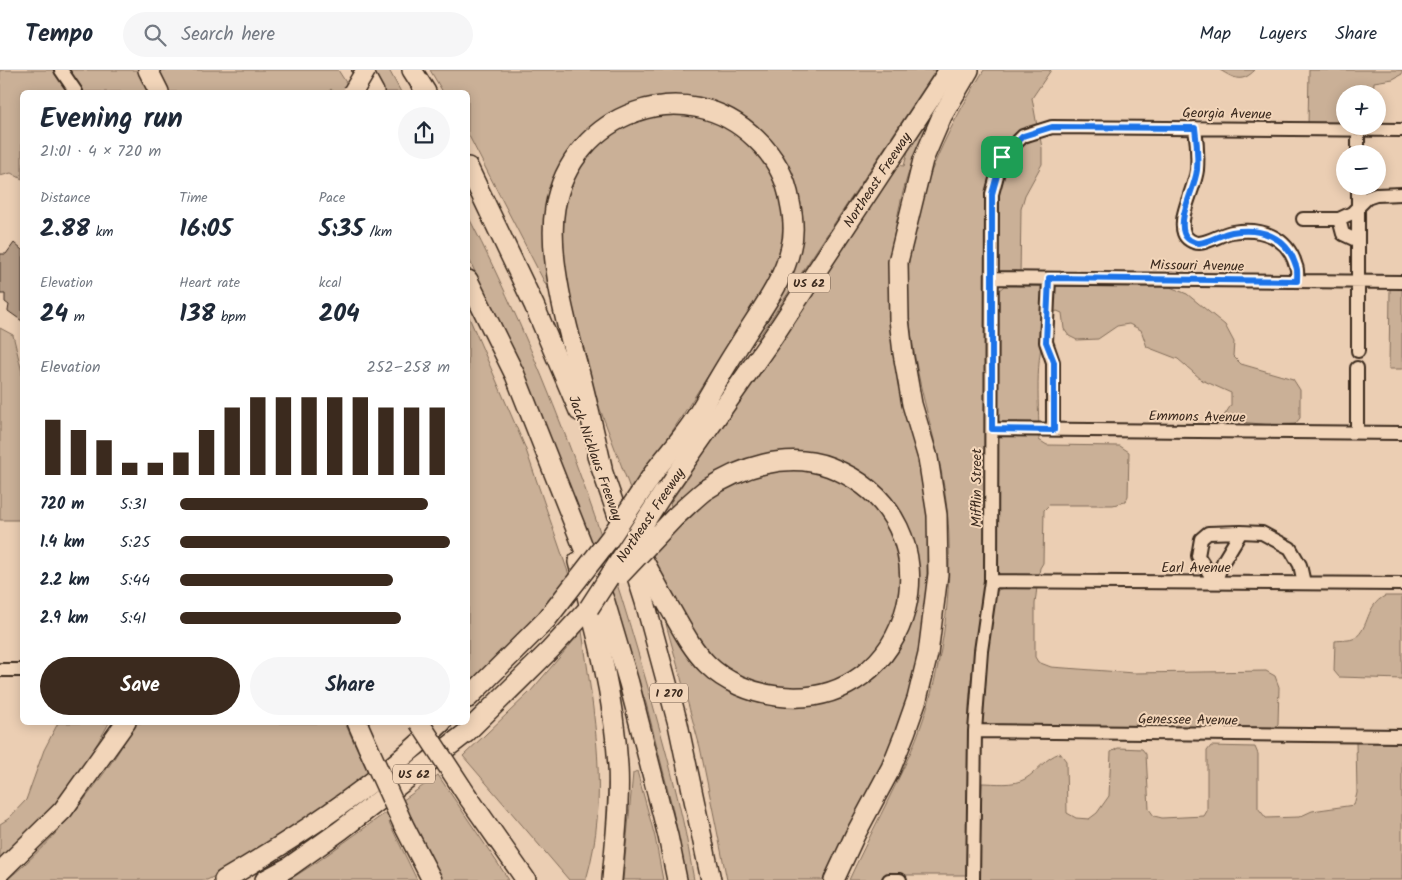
<!DOCTYPE html>
<html lang="en">
<head>
<meta charset="utf-8">
<style>
  :root { --surface:#fff; --page:#f6f6f7; --text:#1f2937; --muted:#747a83; --line:#e0e1e3; --accent:#3b2a1e }
  body { margin:0; font-family:Kalam,sans-serif; background:var(--page); color:var(--text); height:100vh; display:flex; flex-direction:column; font-size:19px; white-space:nowrap }
  * { box-sizing:border-box; margin:0 }
  p { font-size:16px; color:var(--muted) }
  .icon { flex:none; width:28px; height:28px; fill:none; stroke:currentColor; stroke-width:2; stroke-linecap:round; stroke-linejoin:round }
  .map { position:relative; flex:1; overflow:hidden }
  .drawer { position:absolute; left:20px; top:20px; width:450px; height:635px; display:flex; flex-direction:column; background:var(--surface); border-radius:8px; box-shadow:0 2px 12px #0003 }
  .drawer>* { flex:none }
  .fabs { position:absolute; left:1336px; top:15px; display:grid; gap:10px }
  .fabs a { display:grid; place-items:center; width:50px; height:50px; border-radius:50%; background:var(--surface); box-shadow:0 2px 12px #0003; font-size:25px }
  .pin { position:absolute; display:grid; place-items:center; width:42px; height:42px; color:#fff; margin:-21px; border-radius:10px; box-shadow:0 2px 8px #0006 }
  .round { display:grid; place-items:center; flex:none; width:52px; height:52px; border-radius:26px; background:var(--page) }
  .overview { display:flex; align-items:center; justify-content:space-between; height:85px; padding:0 20px }
  h1 { font-size:28px; font-weight:800; line-height:38px }
  .metrics { display:grid; grid-template-columns:repeat(3,1fr); gap:8px; height:85px; padding:5px 20px }
  .metrics div { display:grid; align-content:center }
  .metrics b { font-size:25px; font-weight:800 }
  .metrics small { font-size:14px; font-weight:400 }
  .metrics p { font-size:14px }
  .chart { height:140px; padding:10px 20px }
  .chart p { display:flex; justify-content:space-between }
  .chart svg { width:100%; height:90px; margin-top:5px; stroke:var(--accent); stroke-width:6 }
  .action { display:flex; gap:10px; margin-top:auto; padding:10px 20px }
  .action a { flex:1; height:58px; border-radius:30px; background:var(--accent); color:#fff; font-size:20px; font-weight:800; line-height:58px; text-align:center }
  .action a+a { background:var(--page); color:var(--text) }
  ul { padding:0 20px; list-style:none; font-size:16px }
  li { display:grid; grid-template-columns:80px 60px 1fr; align-items:center; height:38px }
  li i { height:12px; border-radius:6px; background:var(--accent) }
  header { display:flex; align-items:center; gap:30px; box-sizing:border-box; height:70px; padding:0 25px; background:var(--surface); border-bottom:1px solid var(--line) }
  header strong { font-size:24px }
  nav { display:flex; gap:28px; margin-inline-start:auto; font-size:18px }
  .search { width:350px; height:45px; background:var(--page); display:flex; align-items:center; gap:12px; box-sizing:border-box; padding:0 18px; border-radius:28px; color:var(--muted); font-size:19px }
  .map>svg:first-child { display:block }
  .green { fill:#cab097; stroke:#826d5a }
  .building { fill:#b49b85; stroke:#3b2a1e }
  .lines { fill:none; stroke-linecap:round; stroke-linejoin:round }
  .minor-casing { stroke:#3b2a1e; stroke-width:16 }
  .highway-casing { stroke:#3b2a1e; stroke-width:22 }
  .minor { stroke:#f2d5b9; stroke-width:12 }
  .highway { stroke:#f2d5b9; stroke-width:19 }
  .highway-bridge-casing { stroke:#3b2a1e; stroke-width:22; stroke-linecap:butt }
  .highway-bridge { stroke:#f2d5b9; stroke-width:19 }
  .route-casing { stroke:#fff; stroke-width:10 }
  .route { stroke:#1a73e8; stroke-width:6 }
  .labels { text-anchor:middle; stroke-width:4; stroke-linejoin:round; paint-order:stroke }
  .shield { fill:#f2d5b9; stroke:#725d4c; stroke-width:1 }
  .shield-label { font-size:12px; font-weight:bold; fill:#3b2a1e }
  .street-label { font-size:14px; fill:#3b2a1e; stroke:#f2d5b9 }
</style>
</head>
<body>
<header>
<strong>Tempo</strong>
<div class="search"><svg class="icon" aria-label="search" viewBox="0 0 24 24"><circle cx="10" cy="10" r="6"/><path d="M15 15l6 6"/></svg>Search here</div>
<nav><a>Map</a><a>Layers</a><a>Share</a></nav>
</header>
<div class="map">
<svg width="1402" height="810" viewBox="0 0 1402 810">
  <rect width="100%" height="100%" fill="#ebceb3"/>
  <filter id="ink" filterUnits="userSpaceOnUse"><feTurbulence type="fractalNoise" baseFrequency=".02" numOctaves="2"/><feDisplacementMap in="SourceGraphic" scale="10" xChannelSelector="R" yChannelSelector="G"/><feConvolveMatrix kernelMatrix="1 2 1 2 8 2 1 2 1" color-interpolation-filters="sRGB"/></filter>
  <g filter="url(#ink)">
    <!-- green -->
    <path class="green" d="M0,0H53L68,22H22V109L11,103L0,106Z
      M69,0H139L151,22H84Z
      M153,0H338L352,22H334L331,19L328,22H165Z
      M368,0H389L401,22H381Z
      M430,0H936L757,270L753,267L795,181L764,68L669,28L646,30L620,39L596,53L572,77L553,218L548,219L468,64V22H443Z
      M984,0H1051L1032,28L1037,56C1007,69 994,82 987,115L986,483L984,529L971,610L969,635L967,805H893L888,810H849C869,766 893,723 912,679C936,622 948,558 949,496C950,468 948,439 943,411C937,375 925,339 918,303C912,273 907,241 908,210C909,133 945,64 984,0Z
      M1220,0H1255C1242,13 1235,9 1220,0Z
      M1309,0H1402V4L1393,9L1374,12L1373,24H1345V56H1308Z
      M666,43C679,44 693,44 705,48C721,52 738,64 750,76C780,107 790,149 777,191C774,200 769,210 764,219L664,374L631,421L600,339L577,261L560,169L562,137L569,109L599,71L636,49Z
      M931,47L933,49C927,61 920,74 914,87C901,121 895,157 890,192L928,444L926,540L920,585L910,622L891,679L826,810H727L700,677L666,554L670,553L736,621L860,613L914,527L888,432L786,384L673,442L670,433L775,279L896,95L904,96L908,81Z
      M1040,67L1042,78V94L1025,125L1021,139L1020,207L1000,203L996,197C997,167 991,105 1013,83C1021,76 1030,71 1040,67Z
      M468,146C540,286 595,435 639,586C654,639 670,693 682,747C687,768 690,789 694,810H687L672,736L646,633L500,255L468,187Z
      M1004,216L1170,217L1187,224L1225,255L1234,272L1233,286L1241,294L1293,309L1300,320V348L1295,354L1271,355L1230,351L1224,346L1231,335V323L1202,310L1178,289L1147,277L1141,260L1129,254L1117,256L1098,269L1077,270L1069,266L1064,259L1062,243L1057,241L1051,244C1033,283 1039,327 1039,370L1047,375L1120,376L1129,382L1128,426L1125,432L1113,435H1049L1044,440L1043,493L1040,498L1038,509L999,506L995,500L998,221Z
      M1390,218H1402V299H1389Z
      M468,245L525,377L569,505L538,547L468,617Z
      M0,258L13,265L22,302V450H0Z
      M769,399H809L832,406L866,429L879,442L894,470L901,491L899,536L878,579L863,595L825,615L782,620L734,606L716,592L689,558L652,484L703,431L720,419Z
      M1008,517H1037L1035,534V587L1038,592L1051,597L1134,603L1266,601L1275,606L1279,617L1278,654L1272,661L984,656L980,650L979,643L994,523L1000,519Z
      M1385,526H1402V609L1339,607L1334,601L1335,571C1341,570 1350,571 1355,568C1370,557 1365,536 1385,526Z
      M582,561C594,644 610,728 586,810H569L463,686L530,622Z
      M58,653H109C80,706 45,750 0,791V754L8,749L26,730L44,680Z
      M136,653H345L370,707L253,787L207,810H7C59,766 102,712 136,653Z
      M1402,671V810H979L982,713C995,713 1013,716 1025,709C1038,701 1045,688 1060,683L1066,691L1067,743L1076,748L1089,749L1097,743L1109,726L1111,682L1118,678L1142,679L1146,684L1149,739L1154,746L1162,748L1204,746L1207,741V681L1211,676L1255,677L1258,684V738L1266,748L1299,747L1312,741L1354,735L1357,723L1356,672Z
      M637,701L655,767L663,810H623L633,703Z
      M438,705L509,810H440L407,738L389,752L417,810H289L317,792Z"/>
    <!-- building -->
    <path class="building" d="M14,173L22,180V251L8,241L9,235L5,232V224H0V184H6Z"/>
    <g class="lines">
      <defs>
        <path id="minor" d="M61,0L76,22
          M1195,58C1197,72 1198,86 1197,100C1195,118 1178,146 1184,163C1186,169 1193,173 1199,173C1210,172 1221,164 1232,162C1260,157 1288,166 1296,196C1298,200 1297,206 1297,211
          M1358,60V84
          M1303,149H1339L1352,143L1367,128L1376,125L1402,124
          M1339,149L1343,164L1358,171
          M992,208L1402,212
          M1049,209L1046,272L1053,292V359
          M1358,281V116
          M1357,298V362
          M992,359L1402,363
          M991,511L1402,514
          M1215,512L1224,490L1241,462L1262,463L1290,478L1300,495L1304,513
          M1215,512L1198,486L1201,469L1208,463L1241,462
          M0,600H22
          M975,661L1402,666
          M889,810H900
          M973,810L975,661L981,581L991,511L992,124L1002,87L1023,66L1052,57L1402,60"/>
        <g id="highway">
          <path d="M148,0L159,22"/>
          <path d="M362,0L374,22"/>
          <path d="M412,0L426,22"/>
          <path d="M468,97L534,235L579,341"/>
          <path d="M468,210L515,305L605,532L629,613L668,766L677,810"/>
          <path d="M597,386L619,449"/>
          <path d="M602,397C595,366 588,335 580,304C567,258 547,186 555,138C571,43 686,0 756,69C774,86 786,107 790,132C793,146 795,162 791,177C783,214 757,245 738,277C723,300 710,324 696,347C685,365 670,381 657,398"/>
          <path id="s1" d="M664,422L773,267L949,0"/>
          <path d="M616,439C633,471 650,503 668,535C680,555 690,577 707,594C725,612 752,623 777,626C914,644 966,450 830,397C787,381 740,397 704,421C694,429 684,439 675,447"/>
          <path d="M628,478L645,532L678,654L711,810"/>
          <path d="M578,492C596,559 614,626 618,696C620,734 615,772 612,810"/>
          <path d="M468,628L547,549"/>
          <path d="M357,652L368,677"/>
          <path d="M468,727L526,810"/>
          <path d="M403,754L432,810"/>
          <path d="M0,802L63,740L126,652"/>
          <path d="M224,810C301,765 378,714 442,652"/>
          <path d="M265,810L289,797L341,760L466,663L550,580L589,538"/>
          <path d="M834,810L855,765L891,698L905,663L917,629L928,584L938,504L937,445L928,388L912,334L903,283L899,249L898,192L923,90L942,46L969,0"/>
        </g>
      </defs>
      <!-- minor casing -->
      <use href="#minor" class="minor-casing"/>
      <!-- highway casing -->
      <use href="#highway" class="highway-casing"/>
      <!-- minor -->
      <use href="#minor" class="minor"/>
      <!-- highway -->
      <use href="#highway" class="highway"/>
      <defs>
        <path id="highway-bridge" d="M353,22L366,0
          M621,504L675,447
          M589,538L664,422
          M547,549L610,468L657,398
          M419,652L468,727
          M368,677L403,754"/>
      </defs>
      <!-- highway-bridge casing -->
      <use href="#highway-bridge" class="highway-bridge-casing"/>
      <!-- highway-bridge -->
      <use href="#highway-bridge" class="highway-bridge"/>
    </g>
  </g>
  <g class="lines" filter="url(#ink)">
    <defs>
      <path id="route" d="M1052,57L1195,58C1197,72 1198,86 1197,100C1195,118 1178,146 1184,163C1186,169 1193,173 1199,173C1210,172 1221,164 1232,162C1260,157 1287,166 1296,196C1298,200 1297,206 1297,211L1049,208L1046,272L1054,292V360L992,359V124L1002,87L1023,66Z"/>
    </defs>
    <!-- route casing -->
    <use href="#route" class="route-casing"/>
    <!-- route -->
    <use href="#route" class="route"/>
  </g>
  <g class="labels">
    <!-- shield labels -->
    <g class="shield">
      <rect x="788" y="203.5" width="42" height="19" rx="4"/>
      <rect x="650" y="613.5" width="38" height="19" rx="4"/>
      <rect x="393" y="694.5" width="42" height="19" rx="4"/>
    </g>
    <g class="shield-label">
      <text x="809" y="217">US 62</text>
      <text x="669" y="627">I 270</text>
      <text x="414" y="708">US 62</text>
    </g>
    <!-- street labels -->
    <g class="street-label">
      <text transform="translate(1227 43) rotate(1)" y="5">Georgia Avenue</text>
      <text dy="5" stroke="none"><textPath href="#s1" startOffset="378">Northeast Freeway</textPath></text>
      <text transform="translate(1197 195) rotate(1)" y="5">Missouri Avenue</text>
      <text transform="translate(1197 346) rotate(1)" y="5">Emmons Avenue</text>
      <text transform="translate(596 388) rotate(70)" y="5">Jack Nicklaus Freeway</text>
      <text transform="translate(976 418) rotate(-90)" y="5">Mifflin Street</text>
      <text transform="translate(650 445) rotate(-56)" y="5">Northeast Freeway</text>
      <text x="1196" y="502">Earl Avenue</text>
      <text transform="translate(1188 649) rotate(1)" y="5">Genessee Avenue</text>
    </g>
  </g>
</svg>
<div class="fabs">
<a>+</a>
<a>−</a>
</div>
<div class="pin" style="left:1002px;top:87px;background:#1e9e55"><svg class="icon" aria-label="arrive" viewBox="0 0 24 24"><path d="M6 21V4h12l-3 4 3 4H6"/></svg></div>
<section class="drawer">
<div class="overview"><div><h1>Evening run</h1><p>21:01 · 4 × 720 m</p></div><a class="round"><svg class="icon" aria-label="share" viewBox="0 0 24 24"><path d="M12 15V3M7 8l5-5 5 5M5 13v7h14v-7"/></svg></a></div>
<div class="metrics">
<div><p>Distance</p><b>2.88<small> km</small></b></div>
<div><p>Time</p><b>16:05</b></div>
<div><p>Pace</p><b>5:35<small> /km</small></b></div>
</div>
<div class="metrics">
<div><p>Elevation</p><b>24<small> m</small></b></div>
<div><p>Heart rate</p><b>138<small> bpm</small></b></div>
<div><p>kcal</p><b>204</b></div>
</div>
<div class="chart"><p><span>Elevation</span>252–258 m</p>
<svg viewBox="0 0 160 44" preserveAspectRatio="none"><path d="M5 44V17M15 44V22M25 44V27M35 44V38M45 44V38M55 44V33M65 44V22M75 44V11M85 44V6M95 44V6M105 44V6M115 44V6M125 44V6M135 44V11M145 44V11M155 44V11"/></svg>
</div>
<ul>
<li><b>720 m</b>5:31<i style="width:92%"></i></li>
<li><b>1.4 km</b>5:25<i style="width:100%"></i></li>
<li><b>2.2 km</b>5:44<i style="width:79%"></i></li>
<li><b>2.9 km</b>5:41<i style="width:82%"></i></li>
</ul>
<div class="action"><a>Save</a><a>Share</a></div>
</section>
</div>
</body>
</html>
